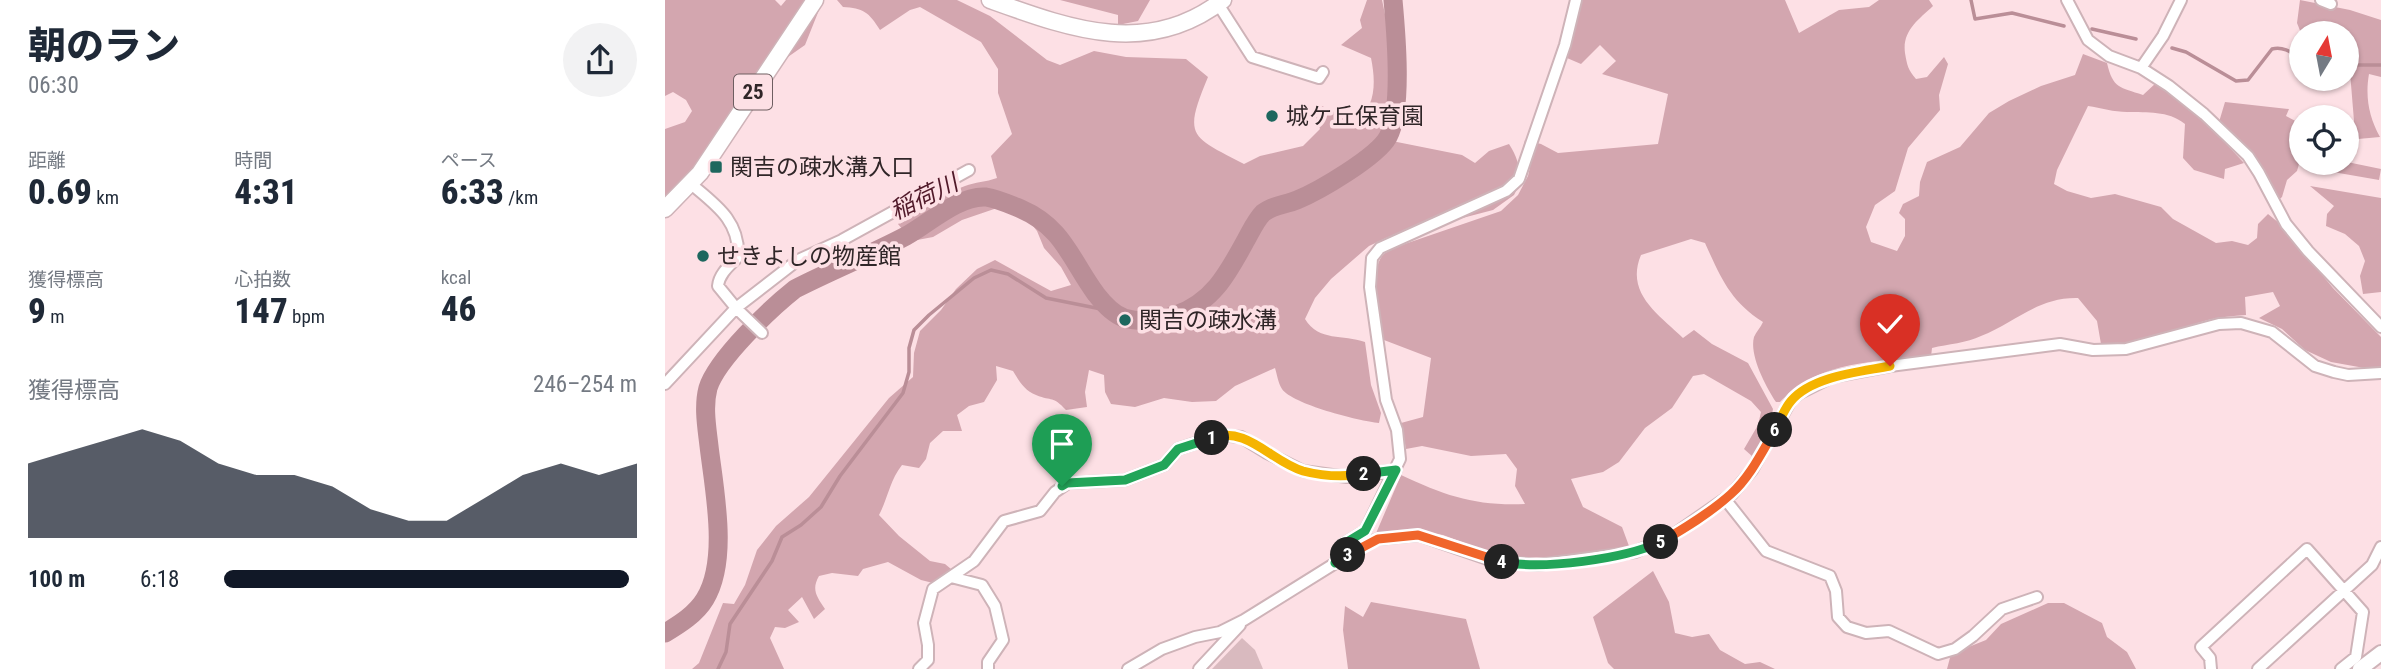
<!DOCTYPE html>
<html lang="ja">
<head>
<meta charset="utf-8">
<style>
  :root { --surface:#fff; --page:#f2f2f3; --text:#1f2937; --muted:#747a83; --accent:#111827 }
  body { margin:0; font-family:"Roboto Condensed","Noto Sans JP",sans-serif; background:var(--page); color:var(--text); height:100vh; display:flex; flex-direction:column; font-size:26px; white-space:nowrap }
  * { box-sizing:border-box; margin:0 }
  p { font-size:23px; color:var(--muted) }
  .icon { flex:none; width:38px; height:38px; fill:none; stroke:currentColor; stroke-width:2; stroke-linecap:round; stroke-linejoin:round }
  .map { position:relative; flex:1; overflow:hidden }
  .panel { display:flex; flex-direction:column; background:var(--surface); width:665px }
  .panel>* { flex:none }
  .needle { width:46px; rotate:10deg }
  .buttons { position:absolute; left:1624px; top:21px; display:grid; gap:14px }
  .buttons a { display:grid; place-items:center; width:70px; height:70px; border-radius:50%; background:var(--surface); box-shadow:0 2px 5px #0004; font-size:35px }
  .pin { position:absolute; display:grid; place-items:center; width:60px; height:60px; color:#fff; margin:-72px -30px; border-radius:50% 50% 50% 0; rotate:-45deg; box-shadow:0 0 7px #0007 }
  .pin .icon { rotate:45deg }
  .km { position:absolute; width:35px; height:35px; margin:-18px; border-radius:50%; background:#222; color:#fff; font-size:19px; line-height:35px; text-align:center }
  .round { display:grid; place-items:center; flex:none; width:74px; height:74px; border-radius:37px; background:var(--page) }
  .overview { display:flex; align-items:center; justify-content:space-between; height:119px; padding:0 28px }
  h1 { font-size:38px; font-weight:800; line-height:52px }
  .figures { display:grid; grid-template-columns:repeat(3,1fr); gap:10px; height:119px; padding:7px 28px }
  .figures div { display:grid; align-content:center }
  .figures b { font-size:35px; font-weight:800 }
  .figures small { font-size:19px; font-weight:400 }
  .figures p { font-size:19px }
  .chart { height:196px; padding:14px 28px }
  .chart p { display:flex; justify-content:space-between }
  .chart svg { width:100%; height:126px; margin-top:7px; fill:var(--accent); opacity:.7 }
  ul { padding:0 28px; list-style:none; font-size:23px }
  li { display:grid; grid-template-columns:112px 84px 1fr; align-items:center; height:52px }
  li i { height:18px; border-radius:9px; background:var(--accent) }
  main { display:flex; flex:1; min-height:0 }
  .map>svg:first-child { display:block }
  .green { fill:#d9babf }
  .forest { fill:#d3a6af }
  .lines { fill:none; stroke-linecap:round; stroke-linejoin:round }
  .stream { stroke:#ba8e97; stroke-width:3.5 }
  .river { stroke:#ba8e97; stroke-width:19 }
  .minor-casing { stroke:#ceb3b8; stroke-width:14 }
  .secondary-casing { stroke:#ceb3b8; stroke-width:18 }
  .primary-casing { stroke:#ceb3b8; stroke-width:19 }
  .minor { stroke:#fff; stroke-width:10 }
  .secondary { stroke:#fff; stroke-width:14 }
  .primary { stroke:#fff; stroke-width:16 }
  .split-1-casing { stroke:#fff; stroke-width:14 }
  .split-2-casing { stroke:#fff; stroke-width:14 }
  .split-3-casing { stroke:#fff; stroke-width:14 }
  .split-4-casing { stroke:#fff; stroke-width:14 }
  .split-5-casing { stroke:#fff; stroke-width:14 }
  .split-6-casing { stroke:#fff; stroke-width:14 }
  .split-7-casing { stroke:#fff; stroke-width:14 }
  .split-1 { stroke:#22a559; stroke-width:9 }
  .split-2 { stroke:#f5b400; stroke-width:9 }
  .split-3 { stroke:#22a559; stroke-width:9 }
  .split-4 { stroke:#f0652b; stroke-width:9 }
  .split-5 { stroke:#22a559; stroke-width:9 }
  .split-6 { stroke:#f0652b; stroke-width:9 }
  .split-7 { stroke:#f5b400; stroke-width:9 }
  .poi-dot { fill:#1d675e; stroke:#fde0e5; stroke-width:2.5 }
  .labels { text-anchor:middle; stroke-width:7; stroke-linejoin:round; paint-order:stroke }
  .shield { fill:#fde0e5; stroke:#6e5e61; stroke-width:2 }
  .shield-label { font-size:21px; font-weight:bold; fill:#302628 }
  .poi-label { font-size:23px; fill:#302628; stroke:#fde0e5; text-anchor:start }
  .water-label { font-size:24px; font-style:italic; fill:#501929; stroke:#fde0e5 }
</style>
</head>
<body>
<main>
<section class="panel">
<div class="overview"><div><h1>朝のラン</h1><p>06:30</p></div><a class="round"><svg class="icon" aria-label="share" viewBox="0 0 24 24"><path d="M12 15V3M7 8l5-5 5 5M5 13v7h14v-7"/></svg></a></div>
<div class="figures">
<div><p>距離</p><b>0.69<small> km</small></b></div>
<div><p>時間</p><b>4:31</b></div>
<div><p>ペース</p><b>6:33<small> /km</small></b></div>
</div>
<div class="figures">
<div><p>獲得標高</p><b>9<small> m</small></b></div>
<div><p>心拍数</p><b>147<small> bpm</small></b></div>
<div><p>kcal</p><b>46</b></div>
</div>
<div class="chart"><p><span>獲得標高</span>246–254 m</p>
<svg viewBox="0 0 160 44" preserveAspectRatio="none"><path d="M0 44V18L10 14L20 10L30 6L40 10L50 18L60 22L70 22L80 26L90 34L100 38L110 38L120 30L130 22L140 18L150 22L160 18V44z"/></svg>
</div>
<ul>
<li><b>100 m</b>6:18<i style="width:98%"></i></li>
</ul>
</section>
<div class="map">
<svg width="1716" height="669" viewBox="0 0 1716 669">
  <rect width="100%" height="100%" fill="#fde0e5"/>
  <!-- green -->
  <path class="green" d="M577,638L590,650L598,669H547Z"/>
  <!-- forest -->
  <path class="forest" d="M0,0H110L116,6L121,0H158L140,45L120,59L88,75L32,165L13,188L0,197V129L20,122L27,111L21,100L8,92L0,96Z
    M172,0H292L325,16L382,60L395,65L429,51L461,57L521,59L543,77C518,137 525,136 579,164L595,156L638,146L655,129L651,118L653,104L690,122C711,108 711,82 706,58L676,45L697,28L695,20L702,0H717L721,19L738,51V98L732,131L727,141L797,155L810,163L824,151L844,144C852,156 854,166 857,179L849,195L828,210L721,238L704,246L666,279L650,298L640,319C654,342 678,334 700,342L706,385L716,413L714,423C694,421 627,404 617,389C613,383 612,374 610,368L570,386L551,401L527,402L499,398L470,407L446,404L440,392L439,375L424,370L420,392L422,407L401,410C387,395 388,402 371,395C360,391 354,381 348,371L331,366L332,380L319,402L304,406L292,415L297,431H278L265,443L261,459L254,468L237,465C225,480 223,498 214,515L234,536L265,561L280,564L286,569L272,584L256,580L223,562L198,569L193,576L167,573L154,576C146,590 152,597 160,609L149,619L137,597L123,610L134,622L120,628L110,627L105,638L119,669H27L34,663L58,603L69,604L80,585L92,550L111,526L144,497L224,398L248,377L249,353L255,331L276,310L291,289L312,269L330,260L386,291L406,285L396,267L379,248L372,231L360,216L335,207L297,220L268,237L247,241L233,224C253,209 276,195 300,186C310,182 321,182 332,178L326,156L347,134L333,93V69L316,42L255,7L245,10L215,30C204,12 198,8 178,7Z
    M395,0H485L473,21L453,25V15Z
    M910,0H1120L1134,33L1174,10L1204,7L1214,0H1264L1268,6C1253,20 1237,31 1240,53C1242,65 1243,70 1251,79L1262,77L1279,57L1283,64L1274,95L1275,110L1243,148L1230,191L1210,205L1201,227L1206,242L1232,251L1240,236V219L1234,213L1238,204L1254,196L1255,182L1262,162L1295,147L1324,113L1344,101L1376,86L1410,75L1418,54L1442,63C1448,89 1455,87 1478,95L1492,82L1525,105L1579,163L1560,169L1559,179L1529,170L1518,158L1520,124C1502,110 1483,113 1462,112C1449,112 1436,108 1423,106L1392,170L1389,184L1402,191L1426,198L1450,194L1496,207L1508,219L1551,243L1567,241L1583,245L1592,238L1593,224L1603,214L1614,223L1668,288L1716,337V371L1666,362L1640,350L1617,329L1594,318L1615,306L1608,292L1580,297L1581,315C1568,316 1555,317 1543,320C1504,331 1478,346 1436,344L1432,321L1413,298C1373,297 1351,322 1316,336C1302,343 1283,344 1267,348L1266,357C1213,361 1154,360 1115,402H1111C1101,387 1084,355 1089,337C1091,332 1096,327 1098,322C1065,301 1056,278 1040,243L1026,239L976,255C960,293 993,314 1018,338L1029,330L1047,344L1083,363L1108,409L1105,425L1088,457L1079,449L1093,425L1096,412L1086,401L1039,374L1028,376L1007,408L980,428L954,462L938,472L906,479L918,507L957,527L964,546L940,550L915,558L848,557L821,551L778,535L752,531L709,538L736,475C781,496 810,506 860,504L850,486L852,469L841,454L806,456L757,446L741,449L736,423L758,417L766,358L719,340C716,318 704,274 717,256C720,252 726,250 731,247L836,211L853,195L863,176L865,167L858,148L860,140L876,144L893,153L993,144L1003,94L937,74L951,61L935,45L916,64L902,58Z
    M1635,0L1685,10L1716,20V77L1704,74C1700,97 1704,117 1715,137L1682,140V123L1689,121L1685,72L1682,71V33H1636L1632,23Z
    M1560,102L1624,109L1621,116L1636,124V157L1632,171L1622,180L1617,197L1610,203L1554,122Z
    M1682,162L1716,169L1714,180L1668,172L1655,163Z
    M1645,186L1716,198V292L1698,294L1695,276L1700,261L1694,246L1680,234L1661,226L1662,214L1669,206Z
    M988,571L1004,602L1010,633L1027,637L1044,634L1055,650L1080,664L1095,662L1110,669H949L943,663L928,617Z
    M706,602L801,619L815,669H683L678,630L680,606L698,617Z
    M1383,603H1399L1437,623L1442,637L1462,652L1471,669H1282L1286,654L1321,640L1336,624Z"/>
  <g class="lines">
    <!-- stream -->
    <path class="stream" d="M1306,0L1310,19L1347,13L1399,26
      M1427,29L1471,39
      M1507,48L1521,52L1571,81L1583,80L1607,49C1619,46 1627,53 1636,59
      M1682,65H1716
      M53,669L61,652L65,624L107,561L117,537L136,525L156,507L175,476L238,393L244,372V348L249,330L264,315L309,278L326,270L343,274L381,298L446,311"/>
    <!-- river -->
    <path class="river" d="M0,633C15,624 31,614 40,599C64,560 49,489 44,446C42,428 38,407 43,388C52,359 106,308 130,289C167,270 205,255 241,236C263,224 294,195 321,197C333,199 344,204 356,209C398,227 406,260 431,294C438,303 448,314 459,318C476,323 494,321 511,315C548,302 563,273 581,240C586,231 591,220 598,213C608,205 620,205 632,200C654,191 712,157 723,137C738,110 731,32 728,0"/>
    <defs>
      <path id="minor" d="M1402,0L1423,40L1444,56L1476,68L1504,86L1539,114L1583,156L1594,173L1621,224L1643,251L1716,327
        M1656,0L1666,4
        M553,4L587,57L654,78L658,72
        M1476,68L1498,36L1516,0
        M26,184C51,205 75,221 73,257C64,266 54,274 53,286L71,308L97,333
        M0,384L71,308L133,260L177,240L304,170
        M1060,499L1101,551L1165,576L1171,591L1173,617L1182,627L1201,633L1224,631L1273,654L1290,649L1308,636L1337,609L1372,597
        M670,563L677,545L700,531L735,459L732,430L721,400L705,287L707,258L715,248L841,191L854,179L900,45L911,0
        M286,577L317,585L330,606L338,640L323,662V669
        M254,669L263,660V645L259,623L268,589L309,561L339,521L375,511L390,492L403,483L460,480L499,465L513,449L555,435L576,437L602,453L638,471L682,477L731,470
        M463,669L497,649L530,637L555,632L579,620L701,544L713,539L753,535L825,560L872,565L970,552L1008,535L1067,494L1087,470L1126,400L1135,393L1167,377L1225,366L1395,344L1428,350L1461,349L1554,324L1576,323L1607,332L1650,366L1669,372L1683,375L1716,373
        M534,669L575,625
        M1546,669L1545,658L1536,647L1642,549L1698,612L1691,657L1676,669
        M1593,669L1707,565L1716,547"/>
      <path id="secondary" d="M1695,669L1716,653"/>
      <path id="primary" d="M325,0C406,29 483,58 558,0
        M0,209L35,173L150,0"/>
    </defs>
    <!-- minor casing -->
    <use href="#minor" class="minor-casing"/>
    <!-- secondary casing -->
    <use href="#secondary" class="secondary-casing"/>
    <!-- primary casing -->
    <use href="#primary" class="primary-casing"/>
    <!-- minor -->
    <use href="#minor" class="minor"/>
    <!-- secondary -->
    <use href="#secondary" class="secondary"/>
    <!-- primary -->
    <use href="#primary" class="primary"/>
  </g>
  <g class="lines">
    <defs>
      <path id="split-1" d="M397,486L402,483L460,480L499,465L513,449L547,438"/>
      <path id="split-2" d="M547,438C581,425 607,462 638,471C657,476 680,477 699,474"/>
      <path id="split-3" d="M683,555L670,563L677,545L700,531L731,470L699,474"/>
      <path id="split-4" d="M683,555L713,539L753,535L837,562"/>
      <path id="split-5" d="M837,562C879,570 958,559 996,542"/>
      <path id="split-6" d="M996,542C1020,528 1045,513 1066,494C1085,477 1097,452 1110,430"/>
      <path id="split-7" d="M1110,430C1115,421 1119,409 1126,401C1147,376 1195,372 1225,366"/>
    </defs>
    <!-- split-1 casing -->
    <use href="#split-1" class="split-1-casing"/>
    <!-- split-2 casing -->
    <use href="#split-2" class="split-2-casing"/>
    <!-- split-3 casing -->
    <use href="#split-3" class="split-3-casing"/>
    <!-- split-4 casing -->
    <use href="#split-4" class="split-4-casing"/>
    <!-- split-5 casing -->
    <use href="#split-5" class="split-5-casing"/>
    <!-- split-6 casing -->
    <use href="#split-6" class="split-6-casing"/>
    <!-- split-7 casing -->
    <use href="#split-7" class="split-7-casing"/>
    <!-- split-1 -->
    <use href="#split-1" class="split-1"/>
    <!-- split-2 -->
    <use href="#split-2" class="split-2"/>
    <!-- split-3 -->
    <use href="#split-3" class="split-3"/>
    <!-- split-4 -->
    <use href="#split-4" class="split-4"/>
    <!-- split-5 -->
    <use href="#split-5" class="split-5"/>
    <!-- split-6 -->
    <use href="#split-6" class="split-6"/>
    <!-- split-7 -->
    <use href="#split-7" class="split-7"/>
  </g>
  <!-- markers -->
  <g class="poi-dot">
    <circle cx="607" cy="116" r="7"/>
    <rect x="44" y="160" width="14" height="14" rx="3.5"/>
    <circle cx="38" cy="256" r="7"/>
    <circle cx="460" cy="320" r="7"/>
  </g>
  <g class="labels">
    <!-- shield labels -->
    <rect class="shield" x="69" y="74.5" width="38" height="35" rx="5"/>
    <g class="shield-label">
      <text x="88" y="99">25</text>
    </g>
    <!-- poi labels -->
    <g class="poi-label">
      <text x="621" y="124">城ケ丘保育園</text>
      <text x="65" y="175">関吉の疎水溝入口</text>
      <text x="52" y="264">せきよしの物産館</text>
      <text x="474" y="328">関吉の疎水溝</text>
    </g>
    <!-- water labels -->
    <g class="water-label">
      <text transform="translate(259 197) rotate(-26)" y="8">稲荷川</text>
    </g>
  </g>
</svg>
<div class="buttons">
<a><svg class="needle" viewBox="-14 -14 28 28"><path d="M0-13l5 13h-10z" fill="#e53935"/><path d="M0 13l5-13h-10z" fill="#747a83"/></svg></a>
<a><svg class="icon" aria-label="locate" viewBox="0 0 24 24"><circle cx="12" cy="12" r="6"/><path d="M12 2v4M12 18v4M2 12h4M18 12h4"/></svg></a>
</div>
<div class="pin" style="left:397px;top:486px;background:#1e9e55"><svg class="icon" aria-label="arrive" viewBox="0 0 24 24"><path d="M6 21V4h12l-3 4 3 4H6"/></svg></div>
<div class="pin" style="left:1225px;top:366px;background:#d93025"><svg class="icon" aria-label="check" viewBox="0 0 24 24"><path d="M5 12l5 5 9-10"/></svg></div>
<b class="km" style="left:547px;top:438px">1</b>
<b class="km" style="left:699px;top:474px">2</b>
<b class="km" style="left:683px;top:555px">3</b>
<b class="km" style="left:837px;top:562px">4</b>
<b class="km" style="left:996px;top:542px">5</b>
<b class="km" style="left:1110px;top:430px">6</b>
</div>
</main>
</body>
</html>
